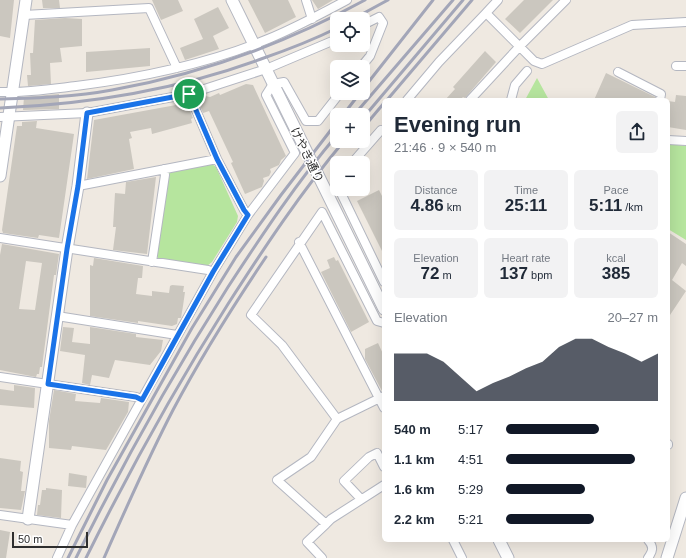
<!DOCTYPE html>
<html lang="en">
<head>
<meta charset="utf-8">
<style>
  :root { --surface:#fff; --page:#f2f2f3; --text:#1f2937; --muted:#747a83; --accent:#111827 }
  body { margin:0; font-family:Arial,"Noto Sans JP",sans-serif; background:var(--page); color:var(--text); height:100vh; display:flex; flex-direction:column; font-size:15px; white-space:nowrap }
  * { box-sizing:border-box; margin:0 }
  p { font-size:13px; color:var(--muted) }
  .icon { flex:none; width:22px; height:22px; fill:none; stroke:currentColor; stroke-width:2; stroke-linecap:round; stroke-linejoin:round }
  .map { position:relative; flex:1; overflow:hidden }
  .side { position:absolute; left:382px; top:98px; width:288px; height:444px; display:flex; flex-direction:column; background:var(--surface); border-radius:6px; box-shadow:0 4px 16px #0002 }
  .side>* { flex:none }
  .buttons { position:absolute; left:330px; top:12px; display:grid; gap:8px }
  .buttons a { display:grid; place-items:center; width:40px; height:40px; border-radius:6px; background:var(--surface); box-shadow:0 4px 16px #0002; font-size:20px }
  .scale { position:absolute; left:12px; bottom:10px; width:76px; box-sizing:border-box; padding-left:4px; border:2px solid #2e2e2e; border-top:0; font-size:11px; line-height:14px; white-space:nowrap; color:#2e2e2e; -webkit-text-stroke:3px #fff; paint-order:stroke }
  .pin { position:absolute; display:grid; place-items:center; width:34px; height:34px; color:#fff; margin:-17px; border:2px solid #fff; border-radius:50%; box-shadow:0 1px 4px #0007 }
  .round { display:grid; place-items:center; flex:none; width:42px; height:42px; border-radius:6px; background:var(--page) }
  .overview { display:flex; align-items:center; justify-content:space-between; height:68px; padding:0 12px }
  h1 { font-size:22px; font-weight:700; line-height:30px }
  .figures { display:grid; grid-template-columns:repeat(3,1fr); gap:6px; height:68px; padding:4px 12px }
  .figures div { display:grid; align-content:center; border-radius:6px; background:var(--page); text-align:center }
  .figures b { font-size:17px; font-weight:700 }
  .figures small { font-size:11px; font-weight:400 }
  .figures p { font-size:11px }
  .chart { height:112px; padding:8px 12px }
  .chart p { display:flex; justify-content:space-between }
  .chart svg { width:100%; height:72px; margin-top:4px; fill:var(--accent); opacity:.7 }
  ul { padding:0 12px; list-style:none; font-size:13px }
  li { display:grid; grid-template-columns:64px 48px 1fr; align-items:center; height:30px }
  li i { height:10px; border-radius:5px; background:var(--accent) }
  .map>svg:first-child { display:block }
  .green { fill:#b6e59e }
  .building { fill:#cbc7bf; fill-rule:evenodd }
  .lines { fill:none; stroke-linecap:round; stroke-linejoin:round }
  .minor-casing { stroke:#b4b7c1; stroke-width:10 }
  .tertiary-casing { stroke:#b4b7c1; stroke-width:13 }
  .minor { stroke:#fff; stroke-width:8 }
  .tertiary { stroke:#fff; stroke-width:11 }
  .rail { stroke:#a3a6b8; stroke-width:3 }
  .route-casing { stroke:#fff; stroke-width:8 }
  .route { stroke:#1a73e8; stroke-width:5 }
  .labels { text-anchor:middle; stroke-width:3; stroke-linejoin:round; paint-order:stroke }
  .street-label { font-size:12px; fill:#2e2e2e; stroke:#fff }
</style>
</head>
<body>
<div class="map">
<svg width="686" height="558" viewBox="0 0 686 558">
  <rect width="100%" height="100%" fill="#efe9e1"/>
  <!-- green -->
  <path class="green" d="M537,78L549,100H525Z
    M668,144L686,146V240L668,229Z
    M212,164L216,167L238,216L237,222L212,262L207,266L158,258L156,255L167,175L170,171Z"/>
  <!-- building -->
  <path class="building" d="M0,0H14L10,38L0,36Z
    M42,0H59L60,8H43Z
    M152,0H178L183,11L161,20Z
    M248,0H288L296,17L265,33Z
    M312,0H333L318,9Z
    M524,0H553L520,33L505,19Z
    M218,7L229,28L213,36L219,49L185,60L180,48L203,39L194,19Z
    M65,18L82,19V46L60,48L62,62L50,63L51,84L28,86L27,75H31L30,53H33L35,20Z
    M150,48V66L86,72V52Z
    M485,51L496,62L465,98L463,97L460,100H445L455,89L453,87Z
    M606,73L655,97V100H594Z
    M246,84L253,85L286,156L281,160L279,165L270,169L271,172L269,176L263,178L264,181L262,187L245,194L231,163L233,162L209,111L203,113L198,101L204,98L205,96L210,97L219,93L220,95Z
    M59,94V109L23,110L24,97Z
    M676,95L686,96V130L668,127V101L675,102Z
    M187,103L193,118L191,119L192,123L152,134L151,128L130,132L132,138L129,139L134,169L87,179L94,120Z
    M37,121L36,128L74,134L59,238L39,235L38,238L3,233L2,230L17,126H22V122Z
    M156,177L147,254L113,250L116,227H113L115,193L125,194L126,182Z
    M379,190L384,200V255L357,201Z
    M668,232L686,244V266L682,263L672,280L686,291L668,318Z
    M2,244L59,254L56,275H54L42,367H40L39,374H37L36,377L0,370V255ZM26,261L42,263L35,310L19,309Z
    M334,257L336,261L338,260L369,322L351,332L321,272L330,268L327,260Z
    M94,258L143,266L142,278H138L136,294L152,296V291L169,293L170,286L172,285L184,286L183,292H185L183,306L181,318H178L177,324L172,326L138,321V323L90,316V265L93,266Z
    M63,327L74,328L72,342L90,344V327L136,334V337L163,340L161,351L150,365L115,360L109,378L92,375L90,385L82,383L85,355L60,351Z
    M378,343L384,356V391H382L365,359V349Z
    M14,385L35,388L34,408L0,405V389L14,391Z
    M54,390L76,394L75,401L100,403L101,398L129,402L128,412L106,450L72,446L71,450L49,448V421Z
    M0,458L21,461L20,471L23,472L21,491H25L21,510L0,508Z
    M69,473L87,476L86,488L68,486Z
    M46,488L62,490L61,518L37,515L38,505H40L42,490H46Z
    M0,530L10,532L6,558H0Z"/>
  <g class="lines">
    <defs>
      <path id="minor" d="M306,0L312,19
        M486,13L498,0
        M24,15L149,8L177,68
        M676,66H686
        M361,67L370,56L383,23L379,17L363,25
        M618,72L661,94L660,100
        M0,92C25,93 51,89 76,86C140,78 207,64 268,39C295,28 321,14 347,0
        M189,94L217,159L244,210L248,215
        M407,100L439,62L486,13L534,61L542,64L632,25L686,22
        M470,100L520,46L566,0
        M511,100L515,85L527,71
        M0,117L87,113L189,94L266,69L337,39
        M668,140L686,141
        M352,163L381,130
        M78,186L217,159
        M339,189L384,282
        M0,238L208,270L213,272
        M299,242L384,408
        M152,262L165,175L164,169
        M57,316L177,335
        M0,377L136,397L142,399L72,525L0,515
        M142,399L213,272L248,215L295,153L266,95L273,84L284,82L306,121H318L340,93
        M337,419L282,345L251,315L322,212L377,321L384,323
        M668,444V445
        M361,499L344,481L369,457L377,453L384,467
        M326,524L331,519L384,485
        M453,540L462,558
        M57,558L72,525
        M322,558L307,542L326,524L277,480L311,457L337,419L384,396
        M648,558C653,551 654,547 648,540"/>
      <path id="tertiary" d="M232,0L384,309
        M0,176L26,0
        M28,519L67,249L78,186L87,113
        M499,540L508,558
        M667,558L686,498"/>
    </defs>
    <!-- minor casing -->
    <use href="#minor" class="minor-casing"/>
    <!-- tertiary casing -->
    <use href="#tertiary" class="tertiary-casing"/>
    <!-- minor -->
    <use href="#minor" class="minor"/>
    <!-- tertiary -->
    <use href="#tertiary" class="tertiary"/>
    <!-- rail -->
    <path class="rail" d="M353,19L388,0
      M363,89L433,0
      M0,99C37,98 75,97 112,90C201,74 285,44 365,0
      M387,100L472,0
      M0,108C90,104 177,90 261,59C287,50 313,40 337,28
      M343,115L360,93
      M354,115L453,0
      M363,118L463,0
      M363,128L384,103
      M68,558L107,480L192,328L236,257L281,195L337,122
      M76,558C122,465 172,375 228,287C262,235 297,182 337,135
      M86,558C129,471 176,386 228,304C264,248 301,192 344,141
      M104,558C126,508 148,458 173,410C201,357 233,306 266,257"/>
  </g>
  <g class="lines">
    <defs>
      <path id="route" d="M189,94L217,159L244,210L248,215L213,272L142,400L136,397L48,384L67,249L78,186L87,113Z"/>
    </defs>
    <!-- route casing -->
    <use href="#route" class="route-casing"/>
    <!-- route -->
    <use href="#route" class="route"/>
  </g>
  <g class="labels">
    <!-- street labels -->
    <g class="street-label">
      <text transform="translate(307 155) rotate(64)" y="4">けやき通り</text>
    </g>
  </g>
</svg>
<div class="buttons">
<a><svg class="icon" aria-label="locate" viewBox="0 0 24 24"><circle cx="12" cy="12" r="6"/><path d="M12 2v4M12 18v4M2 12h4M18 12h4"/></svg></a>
<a><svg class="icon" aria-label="layers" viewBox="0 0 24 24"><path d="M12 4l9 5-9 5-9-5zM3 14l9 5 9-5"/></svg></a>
<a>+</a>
<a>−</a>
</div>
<div class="scale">50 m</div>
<div class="pin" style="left:189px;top:94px;background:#1e9e55"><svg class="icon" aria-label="arrive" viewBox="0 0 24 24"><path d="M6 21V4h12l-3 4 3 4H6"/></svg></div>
<section class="side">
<div class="overview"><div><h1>Evening run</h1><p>21:46 · 9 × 540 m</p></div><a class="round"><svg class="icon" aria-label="share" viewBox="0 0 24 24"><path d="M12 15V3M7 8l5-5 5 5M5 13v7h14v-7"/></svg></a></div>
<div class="figures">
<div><p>Distance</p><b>4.86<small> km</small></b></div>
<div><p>Time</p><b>25:11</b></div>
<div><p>Pace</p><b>5:11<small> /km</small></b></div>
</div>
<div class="figures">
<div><p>Elevation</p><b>72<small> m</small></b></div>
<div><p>Heart rate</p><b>137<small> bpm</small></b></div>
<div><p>kcal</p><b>385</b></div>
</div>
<div class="chart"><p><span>Elevation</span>20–27 m</p>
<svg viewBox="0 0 160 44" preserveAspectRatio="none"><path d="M0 44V15L10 15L20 15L30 20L40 29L50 38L60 33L70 29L80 24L90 20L100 11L110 6L120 6L130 11L140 15L150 20L160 15V44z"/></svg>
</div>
<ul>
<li><b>540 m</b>5:17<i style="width:61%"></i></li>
<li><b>1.1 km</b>4:51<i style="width:85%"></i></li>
<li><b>1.6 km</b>5:29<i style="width:52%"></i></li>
<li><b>2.2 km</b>5:21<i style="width:58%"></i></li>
</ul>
</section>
</div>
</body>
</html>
